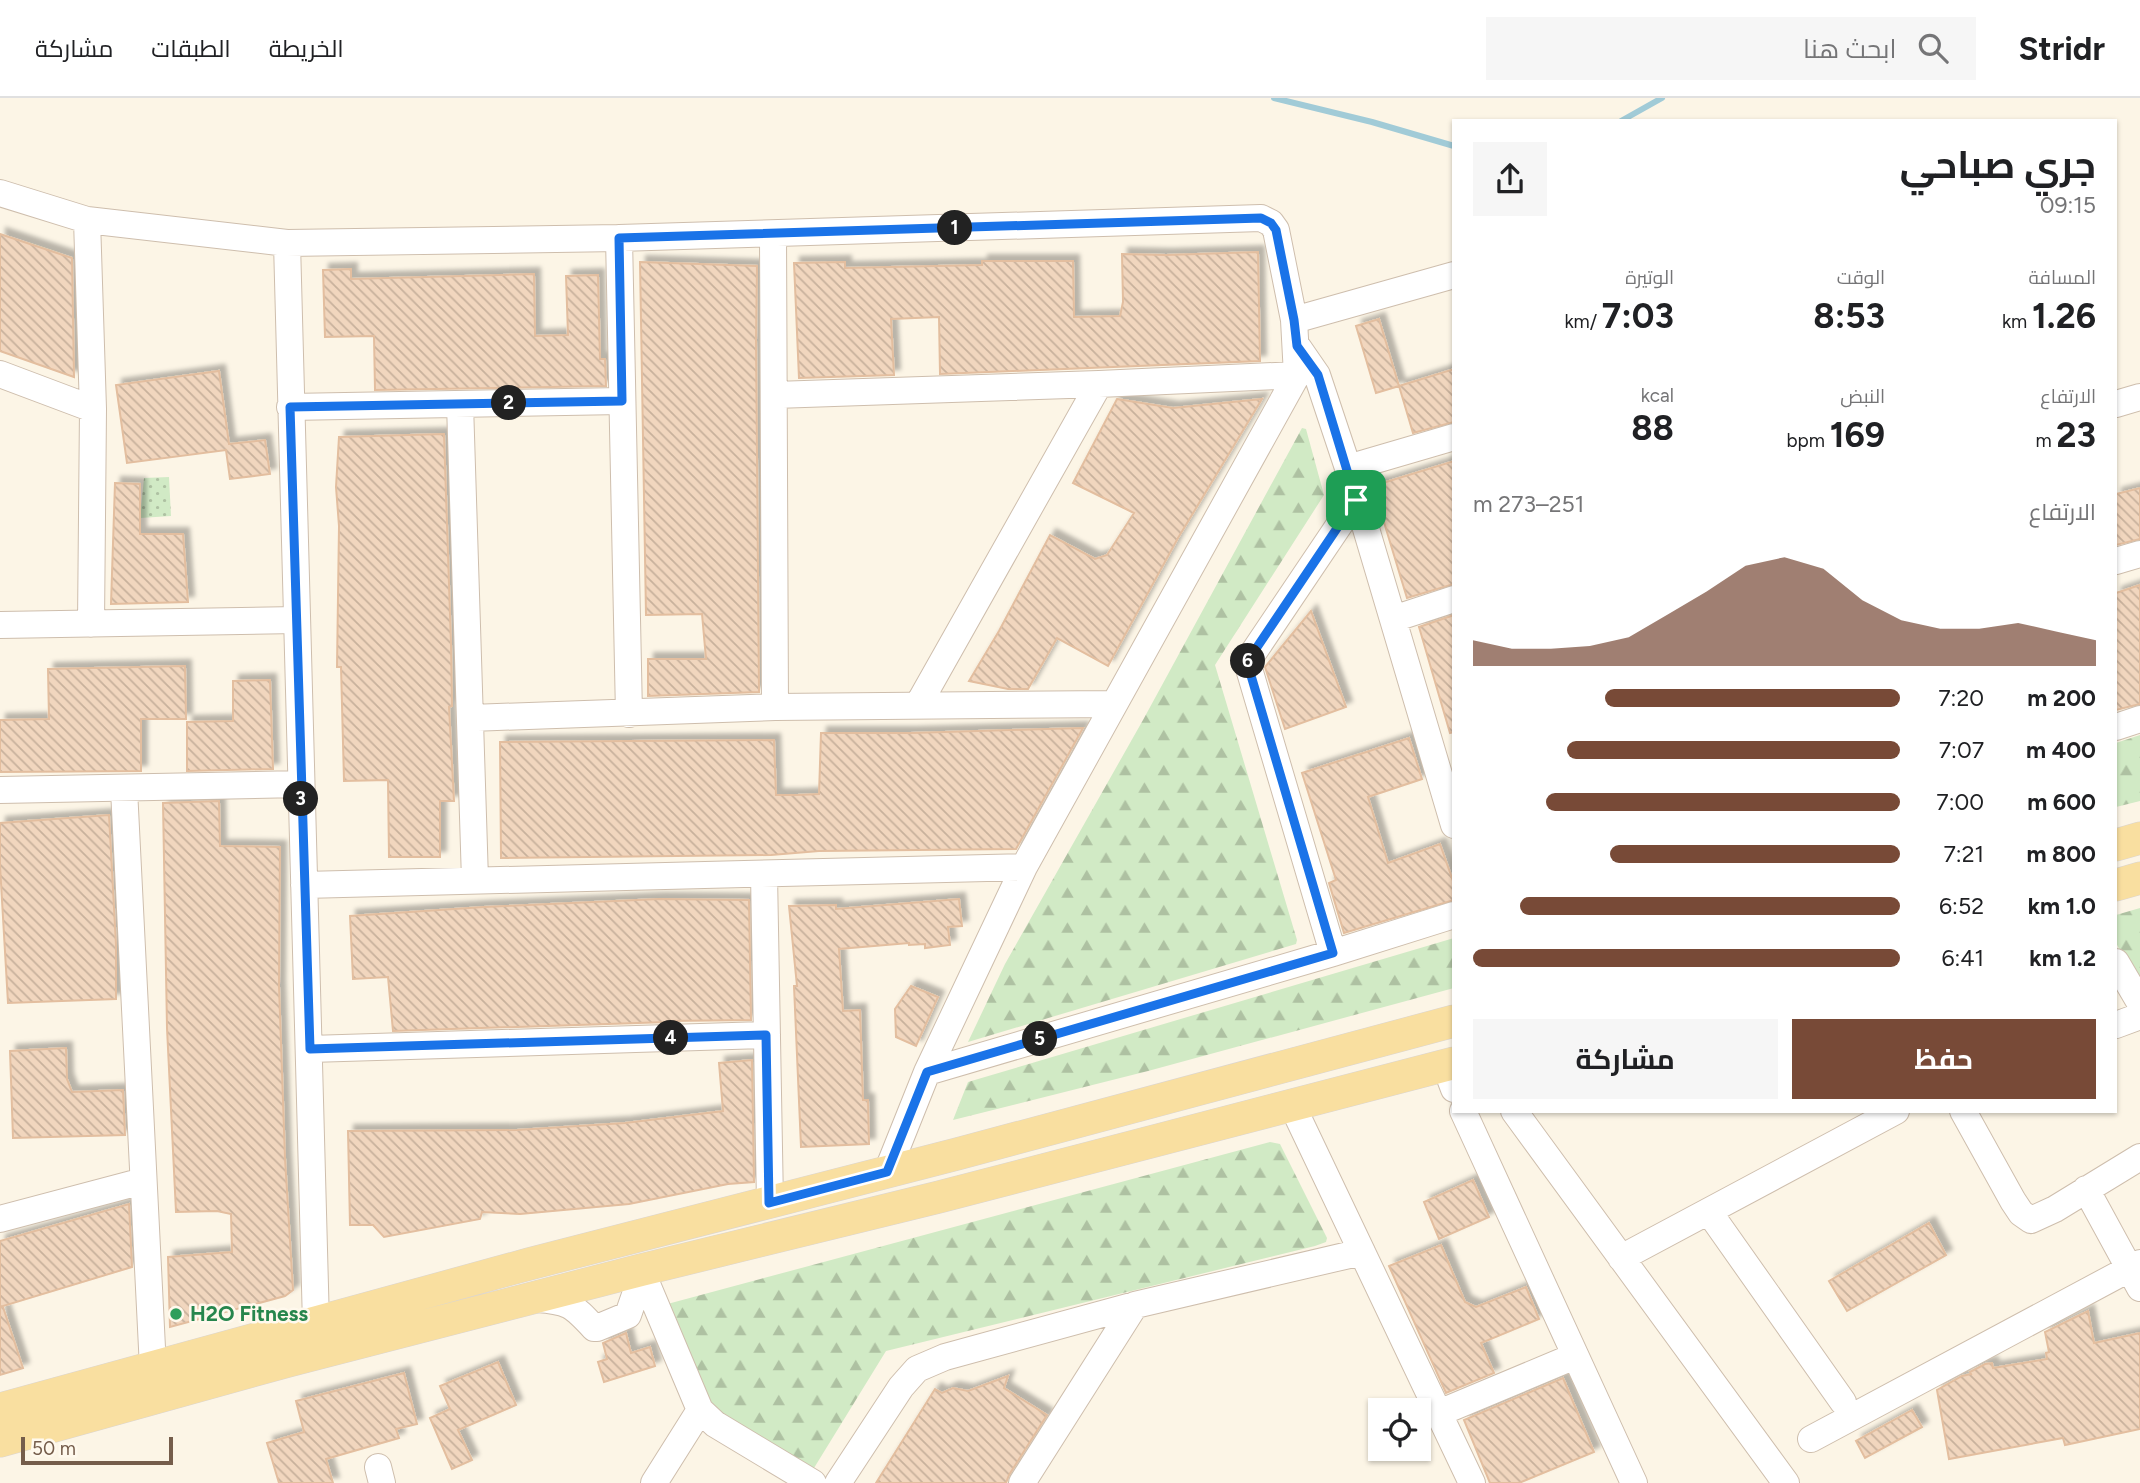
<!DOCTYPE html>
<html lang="ar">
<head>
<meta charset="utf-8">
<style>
  :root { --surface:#fff; --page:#f6f6f6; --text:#202124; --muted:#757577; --line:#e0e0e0; --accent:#784a37 }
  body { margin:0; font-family:Figtree,Cairo,sans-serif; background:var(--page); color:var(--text); direction:rtl; height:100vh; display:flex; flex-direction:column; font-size:26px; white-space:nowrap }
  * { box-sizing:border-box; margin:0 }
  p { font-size:23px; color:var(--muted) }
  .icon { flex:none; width:38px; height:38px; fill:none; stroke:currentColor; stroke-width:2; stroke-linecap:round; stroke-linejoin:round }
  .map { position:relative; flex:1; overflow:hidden; direction:ltr }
  .side { position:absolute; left:1452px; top:21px; width:665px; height:994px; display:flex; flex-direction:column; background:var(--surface); border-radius:0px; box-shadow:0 2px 5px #0004; direction:rtl }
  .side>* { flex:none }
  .controls { position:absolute; left:1368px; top:1300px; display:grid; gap:14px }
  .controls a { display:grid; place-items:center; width:63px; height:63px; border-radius:0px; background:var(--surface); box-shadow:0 2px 5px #0004; font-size:35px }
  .scale { position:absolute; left:21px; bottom:18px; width:152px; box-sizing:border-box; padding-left:7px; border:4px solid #755d4b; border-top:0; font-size:19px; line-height:24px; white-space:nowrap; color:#755d4b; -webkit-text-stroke:5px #fff9ed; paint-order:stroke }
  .pin { position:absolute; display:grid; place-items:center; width:60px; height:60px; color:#fff; margin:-30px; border-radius:14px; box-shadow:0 4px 10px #0006 }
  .km { position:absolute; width:35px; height:35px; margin:-18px; border-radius:50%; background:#222; color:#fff; font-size:19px; line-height:35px; text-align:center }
  .round { display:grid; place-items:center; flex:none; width:74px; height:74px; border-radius:0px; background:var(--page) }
  .summary { display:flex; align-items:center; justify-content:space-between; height:119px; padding:0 21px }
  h1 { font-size:38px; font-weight:700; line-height:52px }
  .figures { display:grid; grid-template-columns:repeat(3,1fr); gap:10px; height:119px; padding:7px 21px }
  .figures div { display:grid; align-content:center }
  .figures b { font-size:35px; font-weight:700 }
  .figures small { font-size:19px; font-weight:400 }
  .figures p { font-size:19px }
  .chart { height:196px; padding:14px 21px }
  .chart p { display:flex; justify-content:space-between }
  .chart svg { width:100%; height:126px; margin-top:7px; fill:var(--accent); opacity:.7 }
  .button { display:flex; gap:14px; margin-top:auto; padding:14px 21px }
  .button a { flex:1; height:80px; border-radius:0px; background:var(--accent); color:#fff; font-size:28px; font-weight:700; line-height:80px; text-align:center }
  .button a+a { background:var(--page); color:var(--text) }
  ul { padding:0 21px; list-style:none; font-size:23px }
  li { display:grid; grid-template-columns:112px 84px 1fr; align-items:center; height:52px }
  li i { height:18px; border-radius:9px; background:var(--accent) }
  header { display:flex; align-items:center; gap:42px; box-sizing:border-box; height:98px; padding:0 35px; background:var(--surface); border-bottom:2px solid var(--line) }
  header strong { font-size:33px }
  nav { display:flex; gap:38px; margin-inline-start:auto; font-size:24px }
  .search { width:490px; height:63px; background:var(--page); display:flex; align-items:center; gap:18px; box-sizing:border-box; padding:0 24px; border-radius:0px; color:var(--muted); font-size:26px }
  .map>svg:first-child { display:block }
  .grass { fill:url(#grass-dots) }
  .forest { fill:url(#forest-firs) }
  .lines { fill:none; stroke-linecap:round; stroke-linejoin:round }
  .stream { stroke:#a1cbd7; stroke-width:6 }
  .building { fill:url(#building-back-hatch); stroke:#e3be9f; stroke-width:2; filter:url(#shadow) }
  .minor-casing { stroke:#cebead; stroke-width:28 }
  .major-casing { stroke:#dbd5d0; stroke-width:33 }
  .minor { stroke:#fff; stroke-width:26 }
  .major { stroke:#f9dfa0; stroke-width:32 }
  .route-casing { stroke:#fff; stroke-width:14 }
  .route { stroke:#1a73e8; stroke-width:9 }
  .leisure-dot { fill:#2e9e5b; stroke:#fff9ed; stroke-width:2.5 }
  .labels { text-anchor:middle; stroke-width:5; stroke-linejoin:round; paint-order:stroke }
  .leisure-label { font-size:21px; font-weight:bold; fill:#27864d; stroke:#fff9ed; text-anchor:start }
</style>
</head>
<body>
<header>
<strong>Stridr</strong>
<div class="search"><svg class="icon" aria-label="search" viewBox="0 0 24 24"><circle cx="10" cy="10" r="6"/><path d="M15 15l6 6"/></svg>ابحث هنا</div>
<nav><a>الخريطة</a><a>الطبقات</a><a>مشاركة</a></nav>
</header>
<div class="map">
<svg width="2140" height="1385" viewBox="0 0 2140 1385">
  <defs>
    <pattern id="grass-dots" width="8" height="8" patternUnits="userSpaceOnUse" patternTransform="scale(1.75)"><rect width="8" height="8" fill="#d1eac5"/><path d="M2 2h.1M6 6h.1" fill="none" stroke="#aec1a2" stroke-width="1.8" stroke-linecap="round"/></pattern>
    <pattern id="forest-firs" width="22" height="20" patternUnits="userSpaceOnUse" patternTransform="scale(1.75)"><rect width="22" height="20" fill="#d1eac5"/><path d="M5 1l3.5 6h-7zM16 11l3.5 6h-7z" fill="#aec1a2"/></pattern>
    <pattern id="building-back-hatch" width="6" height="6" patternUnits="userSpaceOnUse" patternTransform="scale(1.75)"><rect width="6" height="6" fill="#f1d6be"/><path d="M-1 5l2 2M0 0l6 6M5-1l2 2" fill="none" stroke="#c8b19c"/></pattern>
    <filter id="shadow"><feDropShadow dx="6" dy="-6" stdDeviation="2" flood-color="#0004"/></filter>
  </defs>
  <rect width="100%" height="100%" fill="#fcf5e6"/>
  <!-- grass -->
  <path class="grass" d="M169,379L171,418L140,420L144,380Z"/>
  <!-- forest -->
  <path class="forest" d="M1302,330L1306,331L1324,397L1215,567L1297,842L1296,846L968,944L1005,866L1143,622Z
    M2140,637V703L2116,709V645Z
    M2140,810V888L2116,845V817Z
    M1454,840V890L1148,973L953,1022L968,984Z
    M1270,1044L1280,1046L1327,1140L1326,1144L1315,1148L886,1253L814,1370L716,1316L660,1208Z"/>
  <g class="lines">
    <!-- stream -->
    <path class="stream" d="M1274,0L1372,24L1454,48
      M1621,23L1662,0"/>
  </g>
  <!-- building -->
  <path class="building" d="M0,136L72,160L74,279L0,253Z
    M1258,154L1260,263L940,276L939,219L891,221L894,277L799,280L794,165L845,164V170L982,167V163H1073L1074,219L1120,218L1123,204L1122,156L1166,157Z
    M640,164L757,168L756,242L759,594L648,598V561H706L702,516L646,517Z
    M351,171V181L534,176L535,238L568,237L566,178L598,177L600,261H605L606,288L375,292L374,238L325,239L323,172Z
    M1379,221L1399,288L1376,295L1356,228Z
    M1454,271V324L1413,335L1399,288Z
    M219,273L229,346L265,342L270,376L230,381L226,352L127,365L116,287Z
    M1117,301L1173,310L1262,301L1178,440L1108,568L1057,540L1028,591H1008L969,583L999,533L1050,437L1095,461L1107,457L1134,415L1073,385Z
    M444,336L451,546L452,608L449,609L454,703H440V759H389L388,682L344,683L341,569H337L339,428L336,389L339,339Z
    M1454,363V486L1407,500L1373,388Z
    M115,385L140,386V436H183L188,504L111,506Z
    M2140,390V441L2116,447V396Z
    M2140,487V606L2116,612V495Z
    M1311,513L1346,609L1285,631L1265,569Z
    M1454,517V634L1450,635L1419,529Z
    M185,568L186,621H141V673L0,674V622L49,621L48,571Z
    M270,582L273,671L187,673V624L233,623V583Z
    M1083,630L1016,751L819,753L771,757L501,760L500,644L774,642L776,697H797L819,696L821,635H911Z
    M1409,640L1422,681L1368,699L1388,765L1440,746L1454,786V802L1344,835L1329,785L1336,782L1302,675Z
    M219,703L220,748L280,749L279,888L285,1060L293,1192L285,1198L170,1229L168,1159L232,1154L231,1116L217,1113L176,1114L167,930L163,705Z
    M109,717L116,847V901L8,905L0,768V725Z
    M659,801L749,802L751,922L667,923V924L393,933L388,879L353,881L350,818L484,809Z
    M959,801L962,828L948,829L950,847L925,850V846L909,847V845L839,851L843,913L860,912L863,1002H868L869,1046L801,1049L794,888H797L789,808L836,807V811Z
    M911,888L938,899L916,948L896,939L895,911Z
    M66,950L67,981L72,994L123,992L125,1037L13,1040L10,953Z
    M752,962L754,1084L728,1086L629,1106L520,1116L482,1114L480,1121L384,1139L373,1127H350L348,1033L517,1032L625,1025L723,1013L719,965Z
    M1473,1082L1489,1119L1439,1141L1424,1104Z
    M129,1106L132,1169L0,1209V1143Z
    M1929,1125L1946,1157L1847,1213L1829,1183Z
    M1441,1147L1465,1204L1476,1209L1526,1189L1539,1221L1481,1245L1494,1275L1446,1295L1389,1168Z
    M0,1209H3L23,1270L0,1277Z
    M2088,1213L2094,1245L2140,1235V1331L2065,1347L2063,1340L1949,1361L1937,1292L1962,1278L1971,1276L1970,1274L1985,1266L1992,1265L1993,1270L2047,1261L2046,1255L2049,1254L2045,1234Z
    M626,1235L631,1255L650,1249L655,1268L604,1284L598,1264L607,1261L603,1245Z
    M498,1264L516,1307L458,1332L472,1362L452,1371L430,1320L450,1311L440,1288Z
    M404,1275L417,1326L396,1331L399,1340L326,1361L333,1385H279L267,1345L304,1334L296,1303Z
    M1008,1278L1004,1290L1047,1317L1009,1377L1006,1385H876L935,1291L942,1295L953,1290L968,1293Z
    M1563,1280L1594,1354L1519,1385H1490L1464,1322Z
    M1912,1312L1922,1329L1865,1360L1856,1343Z"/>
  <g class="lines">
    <defs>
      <path id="minor" d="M0,95L87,122L287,145L619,140L1261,120L1271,125L1276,132L1294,222L1297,277L1024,769L927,974L887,1074
        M87,122L93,311L91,526
        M773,136L775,609
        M619,140L629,616
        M287,145L316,1226
        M1294,222L1454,177
        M1297,248L1317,277L1348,370L1454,727
        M0,276L93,311
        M775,297L1099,286L1297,277
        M460,306L475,782
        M2116,306L2140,299
        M290,309L622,303
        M1348,370L1454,339
        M2116,463L2140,456
        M1393,521L1454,501
        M0,527L297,522
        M918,607L1099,286
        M471,620L775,609L1113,606
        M2116,629L2140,621
        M124,691L153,1270
        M0,692L301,686
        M764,776L770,1105
        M304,787L1024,769
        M1333,855L1247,564L1356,402
        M2116,864L2140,905
        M2116,927L2140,918
        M310,951L767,937
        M1445,967L1454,991
        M927,974L1333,855L1454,817
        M1292,1007L1472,1385
        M1463,1013L1634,1385
        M1514,1013L1786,1385
        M1963,1013L2013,1103L2021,1115L2031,1122L2055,1111L2140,1059
        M2086,1091L2140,1190
        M1709,1114L1843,1304
        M0,1121L143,1083
        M1621,1160L1896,1013
        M641,1172L700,1312L715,1326L813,1385
        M537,1201C568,1203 573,1207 594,1230H597L628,1217L637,1191L645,1183
        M1439,1315L1575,1258
        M1811,1341L2140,1165
        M378,1369L382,1385
        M654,1385L700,1312
        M838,1385L901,1289L917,1271L945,1259L1135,1207L1362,1154
        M1022,1385L1135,1207"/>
      <path id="major" d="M2116,747L2140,740
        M2116,787L2140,780
        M0,1311L529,1166L957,1056L1454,923
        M0,1343L288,1263L641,1172L939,1099L1454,965"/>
    </defs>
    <!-- minor casing -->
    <use href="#minor" class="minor-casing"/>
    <!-- major casing -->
    <use href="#major" class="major-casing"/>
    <!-- minor -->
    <use href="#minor" class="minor"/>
    <!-- major -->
    <use href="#major" class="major"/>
  </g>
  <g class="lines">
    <defs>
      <path id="route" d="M1261,120L1271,125L1276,132L1294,222L1297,248L1318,277L1356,402L1247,564L1333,855L927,974L887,1074L769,1105L766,937L310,951L290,309L622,303L619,140Z"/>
    </defs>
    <!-- route casing -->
    <use href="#route" class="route-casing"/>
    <!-- route -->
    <use href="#route" class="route"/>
  </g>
  <!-- markers -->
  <circle class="leisure-dot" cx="176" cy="1216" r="7"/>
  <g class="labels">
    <!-- leisure labels -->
    <g class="leisure-label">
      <text x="190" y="1223">H2O Fitness</text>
    </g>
  </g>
</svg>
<div class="controls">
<a><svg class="icon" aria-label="locate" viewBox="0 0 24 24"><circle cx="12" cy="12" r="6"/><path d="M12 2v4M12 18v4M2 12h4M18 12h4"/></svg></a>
</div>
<div class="scale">50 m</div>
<div class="pin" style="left:1356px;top:402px;background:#1e9e55"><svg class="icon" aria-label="arrive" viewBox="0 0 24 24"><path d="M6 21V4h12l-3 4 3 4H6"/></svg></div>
<b class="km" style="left:955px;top:130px">1</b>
<b class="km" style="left:509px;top:305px">2</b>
<b class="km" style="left:301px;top:701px">3</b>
<b class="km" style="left:671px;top:940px">4</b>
<b class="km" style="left:1040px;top:941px">5</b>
<b class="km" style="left:1248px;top:563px">6</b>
<section class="side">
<div class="summary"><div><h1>جري صباحي</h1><p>09:15</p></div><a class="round"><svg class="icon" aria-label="share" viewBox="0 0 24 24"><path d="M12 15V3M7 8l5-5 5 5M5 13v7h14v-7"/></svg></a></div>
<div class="figures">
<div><p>المسافة</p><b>1.26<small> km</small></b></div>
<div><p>الوقت</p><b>8:53</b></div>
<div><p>الوتيرة</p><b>7:03<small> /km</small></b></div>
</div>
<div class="figures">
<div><p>الارتفاع</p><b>23<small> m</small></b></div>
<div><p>النبض</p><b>169<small> bpm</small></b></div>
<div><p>kcal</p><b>88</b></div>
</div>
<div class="chart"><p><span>الارتفاع</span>251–273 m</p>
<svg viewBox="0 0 160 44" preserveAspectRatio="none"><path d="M0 44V35L10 38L20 38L30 37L40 34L50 26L60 18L70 9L80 6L90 10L100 21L110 28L120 31L130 31L140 29L150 32L160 35V44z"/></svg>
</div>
<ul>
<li><b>200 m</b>7:20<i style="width:69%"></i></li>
<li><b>400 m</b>7:07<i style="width:78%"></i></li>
<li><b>600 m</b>7:00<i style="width:83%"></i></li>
<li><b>800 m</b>7:21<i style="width:68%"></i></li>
<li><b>1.0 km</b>6:52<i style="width:89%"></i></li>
<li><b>1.2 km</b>6:41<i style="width:100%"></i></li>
</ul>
<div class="button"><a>حفظ</a><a>مشاركة</a></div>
</section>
</div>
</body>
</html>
